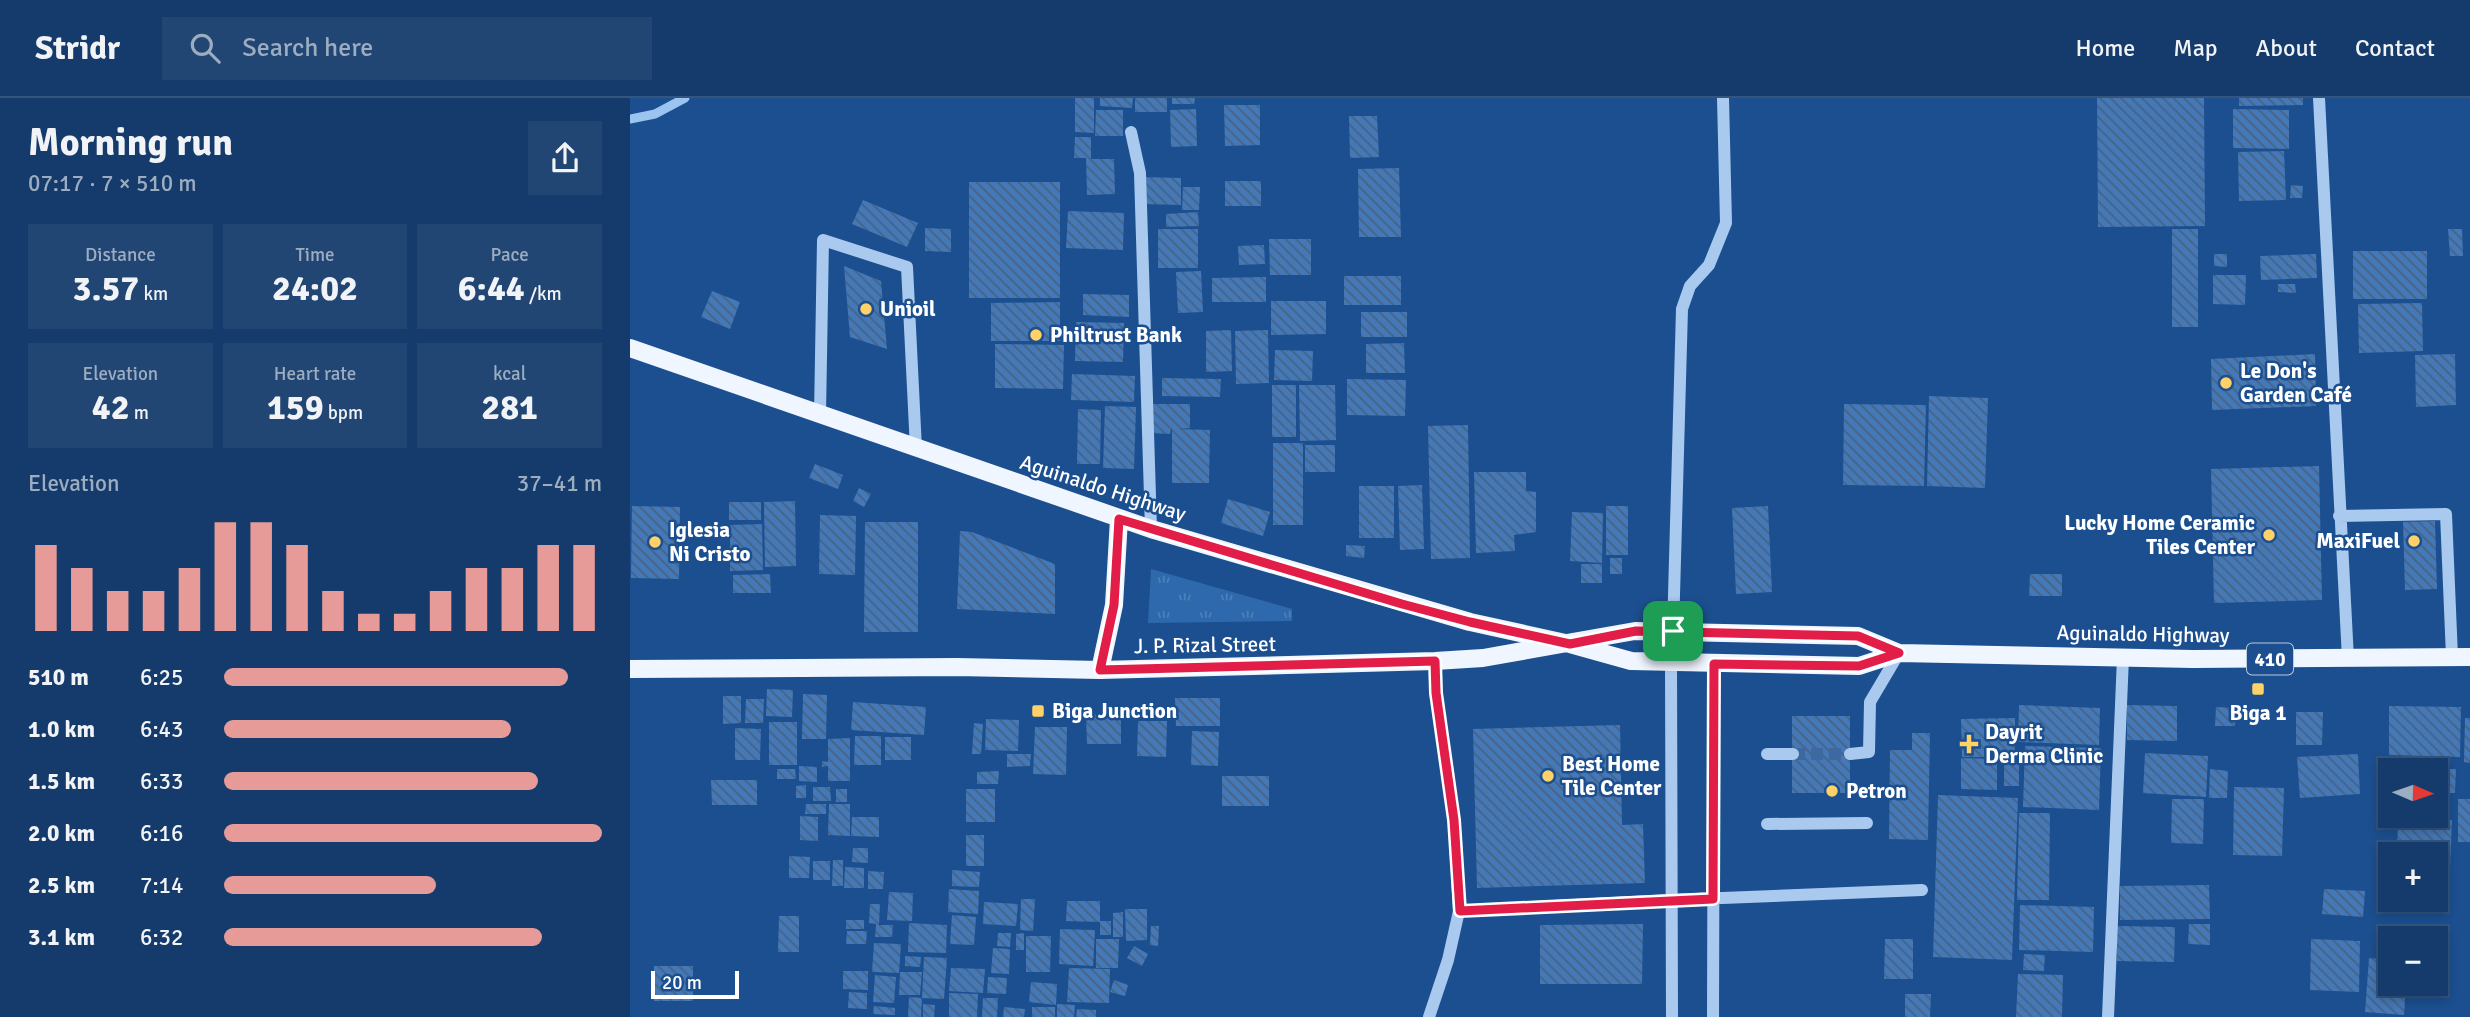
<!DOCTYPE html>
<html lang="en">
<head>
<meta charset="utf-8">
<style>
  :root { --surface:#143b6b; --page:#214673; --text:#f1f3f6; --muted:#9dadc1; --line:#33557e; --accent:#e69b98 }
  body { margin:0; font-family:Signika,sans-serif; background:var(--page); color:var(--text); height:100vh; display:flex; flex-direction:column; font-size:26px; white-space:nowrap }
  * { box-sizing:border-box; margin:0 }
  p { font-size:23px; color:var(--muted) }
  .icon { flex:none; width:38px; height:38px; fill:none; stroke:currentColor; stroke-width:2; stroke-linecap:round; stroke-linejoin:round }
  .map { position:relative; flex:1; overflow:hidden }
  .sheet { display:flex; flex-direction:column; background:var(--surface); width:630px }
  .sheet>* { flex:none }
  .needle { width:46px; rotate:92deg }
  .controls { position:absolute; left:1748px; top:660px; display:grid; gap:14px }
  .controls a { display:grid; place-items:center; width:70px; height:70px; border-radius:0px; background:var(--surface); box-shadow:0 4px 10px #0003,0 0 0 2px var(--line); font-size:35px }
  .scale { position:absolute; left:21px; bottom:18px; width:88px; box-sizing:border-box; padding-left:7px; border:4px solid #fff; border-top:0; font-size:19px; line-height:24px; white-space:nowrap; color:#fff; -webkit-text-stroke:5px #1b4f8f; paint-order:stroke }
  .pin { position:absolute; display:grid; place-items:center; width:60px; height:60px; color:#fff; margin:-30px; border-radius:14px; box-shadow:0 4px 10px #0006 }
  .round { display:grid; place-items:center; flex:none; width:74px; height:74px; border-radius:0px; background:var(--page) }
  .overview { display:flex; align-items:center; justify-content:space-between; height:119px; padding:0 28px }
  h1 { font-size:38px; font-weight:700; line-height:52px }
  .stats { display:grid; grid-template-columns:repeat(3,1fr); gap:10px; height:119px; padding:7px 28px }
  .stats div { display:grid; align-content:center; border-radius:0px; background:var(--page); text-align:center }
  .stats b { font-size:35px; font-weight:700 }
  .stats small { font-size:19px; font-weight:400 }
  .stats p { font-size:19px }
  .chart { height:196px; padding:14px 28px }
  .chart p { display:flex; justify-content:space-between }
  .chart svg { width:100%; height:126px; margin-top:7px; stroke:var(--accent); stroke-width:6 }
  ul { padding:0 28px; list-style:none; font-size:23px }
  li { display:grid; grid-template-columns:112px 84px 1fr; align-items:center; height:52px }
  li i { height:18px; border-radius:9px; background:var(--accent) }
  header { display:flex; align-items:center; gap:42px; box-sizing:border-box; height:98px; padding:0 35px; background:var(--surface); border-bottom:2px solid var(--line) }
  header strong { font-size:33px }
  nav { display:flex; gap:38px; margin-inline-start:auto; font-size:24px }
  .search { width:490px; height:63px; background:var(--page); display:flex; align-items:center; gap:18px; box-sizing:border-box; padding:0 24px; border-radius:0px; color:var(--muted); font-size:26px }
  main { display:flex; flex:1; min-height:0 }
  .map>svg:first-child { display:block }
  .park { fill:url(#park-tufts) }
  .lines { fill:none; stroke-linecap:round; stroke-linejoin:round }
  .stream { stroke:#9cc4f0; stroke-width:9 }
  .building { fill:url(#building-back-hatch) }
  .minor-tunnel { stroke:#3d69a0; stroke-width:12; stroke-dasharray:12 6; stroke-linecap:butt }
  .minor { stroke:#a9c9ee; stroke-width:12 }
  .major { stroke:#f0f6ff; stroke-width:18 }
  .route-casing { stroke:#fff; stroke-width:14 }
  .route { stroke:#e11d48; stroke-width:9 }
  .poi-dot { fill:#ffd166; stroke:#1b4f8f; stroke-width:2.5 }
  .labels { text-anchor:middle; stroke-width:5; stroke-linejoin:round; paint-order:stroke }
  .shield { fill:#1b4f8f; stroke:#bbcadd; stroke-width:2 }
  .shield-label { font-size:19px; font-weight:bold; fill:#fff }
  .poi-label { font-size:21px; font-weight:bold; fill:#fff; stroke:#1b4f8f; text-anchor:start }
  .street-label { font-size:21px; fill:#fff; stroke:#1b4f8f }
</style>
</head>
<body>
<header>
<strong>Stridr</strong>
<div class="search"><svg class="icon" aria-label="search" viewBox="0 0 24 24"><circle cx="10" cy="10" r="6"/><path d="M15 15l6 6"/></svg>Search here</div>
<nav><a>Home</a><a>Map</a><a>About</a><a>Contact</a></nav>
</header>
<main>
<section class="sheet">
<div class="overview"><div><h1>Morning run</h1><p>07:17 · 7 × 510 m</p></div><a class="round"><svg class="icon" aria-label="share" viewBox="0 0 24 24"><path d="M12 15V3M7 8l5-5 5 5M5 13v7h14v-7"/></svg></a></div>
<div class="stats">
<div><p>Distance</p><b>3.57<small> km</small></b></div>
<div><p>Time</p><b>24:02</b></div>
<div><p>Pace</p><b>6:44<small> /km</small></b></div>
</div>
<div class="stats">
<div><p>Elevation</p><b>42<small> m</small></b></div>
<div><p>Heart rate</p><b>159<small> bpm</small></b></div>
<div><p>kcal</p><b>281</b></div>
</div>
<div class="chart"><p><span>Elevation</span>37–41 m</p>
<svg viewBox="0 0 160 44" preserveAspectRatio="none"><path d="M5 44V14M15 44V22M25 44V30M35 44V30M45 44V22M55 44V6M65 44V6M75 44V14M85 44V30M95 44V38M105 44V38M115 44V30M125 44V22M135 44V22M145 44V14M155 44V14"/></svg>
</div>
<ul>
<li><b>510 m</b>6:25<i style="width:91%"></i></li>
<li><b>1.0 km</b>6:43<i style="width:76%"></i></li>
<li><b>1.5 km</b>6:33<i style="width:83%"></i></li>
<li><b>2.0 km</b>6:16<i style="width:100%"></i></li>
<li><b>2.5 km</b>7:14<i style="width:56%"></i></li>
<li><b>3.1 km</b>6:32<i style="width:84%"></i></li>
</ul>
</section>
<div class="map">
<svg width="1840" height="919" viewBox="0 0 1840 919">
  <defs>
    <pattern id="park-tufts" width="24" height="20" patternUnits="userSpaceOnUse" patternTransform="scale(1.75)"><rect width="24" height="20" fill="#2e69ad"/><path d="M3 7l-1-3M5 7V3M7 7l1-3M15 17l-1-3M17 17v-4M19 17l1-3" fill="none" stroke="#4d80b9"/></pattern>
    <pattern id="building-back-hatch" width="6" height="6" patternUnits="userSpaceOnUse" patternTransform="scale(1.75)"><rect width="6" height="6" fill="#4478b7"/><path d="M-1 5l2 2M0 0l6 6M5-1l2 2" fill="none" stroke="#486282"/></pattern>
  </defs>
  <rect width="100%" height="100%" fill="#1b4f8f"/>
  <!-- park -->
  <path class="park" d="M521,471L662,511V523L518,525Z"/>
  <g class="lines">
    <!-- stream -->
    <path class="stream" d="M0,21L25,16L55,0"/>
  </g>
  <!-- building -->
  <path class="building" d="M445,0H464V35L445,34Z
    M470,0H503L502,10L470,8Z
    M505,0H537V14H505Z
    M542,0H565L564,6H542Z
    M1467,0H1574L1575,128L1468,129Z
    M1609,0H1673V7L1609,8Z
    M594,7H630V47L595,48Z
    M566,11L567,48L541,49L540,12Z
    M1603,11L1659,12V51L1603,50Z
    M466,12H493V38H465Z
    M719,18H747L749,59L720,60Z
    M445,39H461V61H484L485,96L457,97L456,60H444Z
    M1654,53L1656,102L1609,103L1608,54Z
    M769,70L771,139H729L728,71Z
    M512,79L551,80V107L511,106Z
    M595,83H631V108H595Z
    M339,84H430V200H339Z
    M1661,87L1673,88L1672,100H1660Z
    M553,89H570L569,112H552Z
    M233,102L288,125L277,149L222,126Z
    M438,113L494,115L493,152L436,150Z
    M568,114L569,128L536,129V116Z
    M295,130L321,131V154L295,153Z
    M528,131H568V170H528Z
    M1542,131H1568V229H1542Z
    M1818,131H1832L1833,158H1820Z
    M639,141H681V177H640Z
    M634,147L635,166L609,167L608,148Z
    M1723,153H1797V201H1723Z
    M1584,156H1597V169L1584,168Z
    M1686,156L1687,180L1631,182L1630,158Z
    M214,168L251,183L257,251L220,239Z
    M571,173L573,214L548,215L546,174Z
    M1583,177H1616L1615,207L1583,206Z
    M714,178H771V207H714Z
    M636,179V204H582V180Z
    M1648,186H1665L1666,195L1648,194Z
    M82,193L110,204L100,231L71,219Z
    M453,196L499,197V219L453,217Z
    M641,203H696V236L641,237Z
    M430,204V243H361V205Z
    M1792,205L1793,253L1729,255L1728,206Z
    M731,214H777V239H731Z
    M446,224L494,225L493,264L445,263Z
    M601,232L602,273L576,274V233Z
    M638,232L639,285L606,286L605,233Z
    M774,245L775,275H736V246Z
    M365,246L434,247L433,291L365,290Z
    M645,252L683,253L682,283L644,282Z
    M1685,256L1686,308L1582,312L1581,261Z
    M1825,256L1826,307L1786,309L1785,257Z
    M442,276L505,278L504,304L441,302Z
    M532,280L591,281L590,299L532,298Z
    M717,281L776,282L775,318L717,317Z
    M642,287H666V339H642Z
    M669,287H705L706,342L670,343Z
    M1299,298L1358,300L1355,390L1297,388Z
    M518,306H560V330L548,331L580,332L579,385H542V331H541L540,336L519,335Z
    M1214,306L1296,307L1294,388L1213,387Z
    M475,308L506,309L504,371L473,370Z
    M448,311L471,312L470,366H447Z
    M838,327L840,460L801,461L798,328Z
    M643,345H673V427H643Z
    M675,347H705V374H675Z
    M185,366L213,377L208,391L179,380Z
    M1689,368L1692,502L1584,505L1581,371Z
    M844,374H896V393L906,394V434L884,437L885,453L846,455Z
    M792,387L794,451L770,452L768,388Z
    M729,388H764V440H729Z
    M229,390L241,396L234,409L223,403Z
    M598,401L640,414L633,438L591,425Z
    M165,403L166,468L135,469L134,404Z
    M99,404H131V422H99Z
    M2,408L50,409L49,481L1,480Z
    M976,408H998V457H976Z
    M1138,408L1142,494L1106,496L1102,410Z
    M942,414L973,415L972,465L940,463Z
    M190,417L226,418L225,477L189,476Z
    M1805,423L1807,491L1775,492L1773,424Z
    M235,424H288V534H234Z
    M132,426L133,472L100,473V427Z
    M330,433L342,434L425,466V516L327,511Z
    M716,447L735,448L734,460L716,458Z
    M980,460H992V476H980Z
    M951,466H972V485H951Z
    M140,476L141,495H103V477Z
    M1400,476H1432V498H1399Z
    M137,591L163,592L162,619L136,618Z
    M173,596L197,597L196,641H172Z
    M93,598H111V625L93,626Z
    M545,600H590V628H546Z
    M116,601H134L133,625H115Z
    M223,604L296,609L294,637L221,632Z
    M1389,607L1470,610L1469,647L1388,644Z
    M1497,607L1547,608V643L1497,642Z
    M1759,608L1831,609L1830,659L1759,657Z
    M1586,609L1606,610L1605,628H1585Z
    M1666,614H1693L1692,647H1666Z
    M491,616V646H457L456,617Z
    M1162,618H1220V695H1162Z
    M1385,620V659H1332L1331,621Z
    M1835,620H1840V665L1834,664Z
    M356,621L389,622L388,653L355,652Z
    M508,623H537L536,659L507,658Z
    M139,624H167V667H139Z
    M344,625L353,626L351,656H342Z
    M990,627L992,727L1013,726L1015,785L847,790L843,631Z
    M405,629H437L436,677L403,676Z
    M105,630L131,631L130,662H105Z
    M562,633L589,634L588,668L561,667Z
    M1282,635H1300L1298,742L1259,741L1260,652H1282Z
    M225,638H251V667H224Z
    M255,639H281V662H255Z
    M220,640V683H198V668L192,669V663L198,664V641Z
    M1395,648L1471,650L1469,712L1393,709Z
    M1515,655L1578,658L1576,699L1513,695Z
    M377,656H401L400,668L377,669Z
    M1728,656L1730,696L1670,700L1667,659Z
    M1331,660L1367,661V692L1331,691Z
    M1374,666H1389V688H1374Z
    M169,668L187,669V684L169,683Z
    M147,671H165L166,681H147Z
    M1580,671L1598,673L1597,700H1579Z
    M1806,671H1826L1825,695H1806Z
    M369,673L368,686H347V674Z
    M592,678H639V708H592Z
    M81,682H127V707H82Z
    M176,687V700H166V688Z
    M183,689H200L201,703H183Z
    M1604,689L1654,690L1652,758L1603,757Z
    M206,691H217V704H206Z
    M336,691H365V724H336Z
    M1308,697L1388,700L1382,862L1303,859Z
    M1542,701H1574L1573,746L1541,745Z
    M1828,701H1840V744H1828Z
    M176,706H196V716H175Z
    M199,706H220V738L198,737Z
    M1389,715H1420L1419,802H1387Z
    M170,718L188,719V743L170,742Z
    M222,719H249V739L221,738Z
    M1768,721L1822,722L1820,771L1806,770V756H1767Z
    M336,737H354V768H336Z
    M223,750H238V765L222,764Z
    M159,758L180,759L179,780H159Z
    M203,762H213V788H202Z
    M183,763H200V782H183Z
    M215,769L234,770V790H214Z
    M322,772L350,774L349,789L322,788Z
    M238,773L254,774L253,791H238Z
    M1806,780L1818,781V793H1806Z
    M1579,787L1580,821L1490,822V788Z
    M319,791L349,793L348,816L318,814Z
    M1694,791L1735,793L1733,819L1692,816Z
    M259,794L283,795L282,823L257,822Z
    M391,801H405L403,833L390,832Z
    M437,803H470V824L436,823Z
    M354,804L388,806L386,828L353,826Z
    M240,806H250L249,827H263L262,839H245L246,826L239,825Z
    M1390,807L1464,809L1463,854L1389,852Z
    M495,811H517V842L496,843Z
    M493,814V839H483V815Z
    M322,817L346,819L344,847L320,846Z
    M149,818H169V854H148Z
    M216,822H234V831H216Z
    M470,823H481V837H470Z
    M279,825L317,827L316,855L278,854Z
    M1013,826L1012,886H910V827Z
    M1559,826H1580V847L1558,846Z
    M521,828H529L528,848L520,847Z
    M1487,828L1545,829L1544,864L1487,863Z
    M430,831L465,832L463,868L429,866Z
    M1773,832V839L1755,840V833Z
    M217,833H237L236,846H216Z
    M368,835H381L380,849L367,848Z
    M394,835V852H386V836Z
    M396,838H421L420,874H396Z
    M466,841H489L488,870H466Z
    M1255,841H1283V881H1254Z
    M1681,841L1730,843L1729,894L1680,892Z
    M244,845L271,846L269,875L242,874Z
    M504,848L518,856L512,868L497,860Z
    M363,850L380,851L379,876L361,875Z
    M1394,856L1415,857L1414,873L1393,872Z
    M275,858L291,859L290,869L275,868Z
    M294,859L317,860L314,901L292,900Z
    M1739,860L1760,862V886H1776L1774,917L1735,914Z
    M24,868H63V903H24Z
    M321,870L355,871L353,895L319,893Z
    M439,870L480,871L479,905L437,904Z
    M213,873H238V892L213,891Z
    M270,874H292L290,897H269Z
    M1388,876L1433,877L1432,919H1386Z
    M245,877L266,879L264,905L243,904Z
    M358,879L377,880L376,896L357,895Z
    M484,882L498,887L495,898L480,894Z
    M401,884L427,886L426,907L399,904Z
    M219,894L237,895V911L218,910Z
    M319,895L348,896L347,919H319Z
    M1275,896H1301L1300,919H1275Z
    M279,899L292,900L291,919H278Z
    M353,900H368L367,919H352Z
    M293,906L305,907L304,919H293Z
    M427,906L445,907L444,919H427Z
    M244,908L265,910V917L243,916Z
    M374,909L395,911L394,919H373Z
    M402,909H425V919H402Z
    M447,911L466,912V919H446Z"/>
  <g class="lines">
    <!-- minor-tunnel -->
    <path class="minor-tunnel" d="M1163,656H1220"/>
    <!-- minor -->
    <path class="minor" d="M1689,0L1718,561
      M501,34L510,75L521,431
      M190,317L193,142L277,169L286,351
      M1709,418L1816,416L1822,559
      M1043,533L1052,211L1060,188L1079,167L1096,125L1093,0
      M1041,564L1042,919
      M1137,656H1163
      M1220,656L1239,654L1240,604L1269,555
      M1137,726L1237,725
      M829,813L1041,802L1292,792
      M799,919L818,862L829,813L824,722L806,595L805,563
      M1083,919L1084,566
      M1478,919L1493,559"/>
    <!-- major -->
    <path class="major" d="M0,250L521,431L840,524L940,546L1001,563L1229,568L1269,555L1563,561L1840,559
      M0,571L327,569L470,572L805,563L853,560L1005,533L1228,538L1269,555
      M470,572L484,507L489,421"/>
  </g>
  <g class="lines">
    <defs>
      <path id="route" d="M489,421L772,506L840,524L940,546L1006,533L1228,538L1269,555L1229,568L1084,566L1083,801L830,813L824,722L806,595L805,563L470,572L484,507Z"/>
    </defs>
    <!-- route casing -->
    <use href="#route" class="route-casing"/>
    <!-- route -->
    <use href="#route" class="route"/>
  </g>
  <!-- markers -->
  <g class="poi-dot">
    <circle cx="236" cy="211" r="7"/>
    <circle cx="406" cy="237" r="7"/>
    <circle cx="1596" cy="285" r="7"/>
    <circle cx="1639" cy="437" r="7"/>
    <circle cx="1784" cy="443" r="7"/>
    <circle cx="25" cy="444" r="7"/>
    <rect x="1621" y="584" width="14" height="14" rx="3.5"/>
    <rect x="401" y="606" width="14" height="14" rx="3.5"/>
    <path d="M1335.5 635.5h7v7h7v7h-7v7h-7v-7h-7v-7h7z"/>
    <circle cx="918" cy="678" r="7"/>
    <circle cx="1202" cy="693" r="7"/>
  </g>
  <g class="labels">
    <!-- shield labels -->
    <rect class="shield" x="1617" y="545.5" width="46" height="31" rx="5"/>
    <g class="shield-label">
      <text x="1640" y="568">410</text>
    </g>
    <!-- poi labels -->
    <g class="poi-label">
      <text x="250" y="218">Unioil</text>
      <text x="420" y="244">Philtrust Bank</text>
      <text x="1610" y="280">Le Don's<tspan x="1610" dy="24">Garden Café</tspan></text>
      <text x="1625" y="432" text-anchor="end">Lucky Home Ceramic<tspan x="1625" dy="24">Tiles Center</tspan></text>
      <text x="39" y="439">Iglesia<tspan x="39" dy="24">Ni Cristo</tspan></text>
      <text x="1770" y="450" text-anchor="end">MaxiFuel</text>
      <text x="422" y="620">Biga Junction</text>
      <text x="1628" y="622" text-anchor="middle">Biga 1</text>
      <text x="1355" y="641">Dayrit<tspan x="1355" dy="24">Derma Clinic</tspan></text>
      <text x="932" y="673">Best Home<tspan x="932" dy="24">Tile Center</tspan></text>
      <text x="1216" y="700">Petron</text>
    </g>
    <!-- street labels -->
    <g class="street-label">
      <text transform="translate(473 390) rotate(18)" y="7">Aguinaldo Highway</text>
      <text transform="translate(1513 536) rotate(1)" y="7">Aguinaldo Highway</text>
      <text transform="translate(575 547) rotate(-1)" y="7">J. P. Rizal Street</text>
    </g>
  </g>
</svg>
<div class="controls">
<a><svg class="needle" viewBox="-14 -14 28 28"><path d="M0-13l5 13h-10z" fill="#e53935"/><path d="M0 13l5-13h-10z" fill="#9dadc1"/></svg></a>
<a>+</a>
<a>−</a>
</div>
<div class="scale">20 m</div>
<div class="pin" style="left:1043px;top:533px;background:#1e9e55"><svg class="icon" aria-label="arrive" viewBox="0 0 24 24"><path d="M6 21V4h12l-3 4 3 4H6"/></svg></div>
</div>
</main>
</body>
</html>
